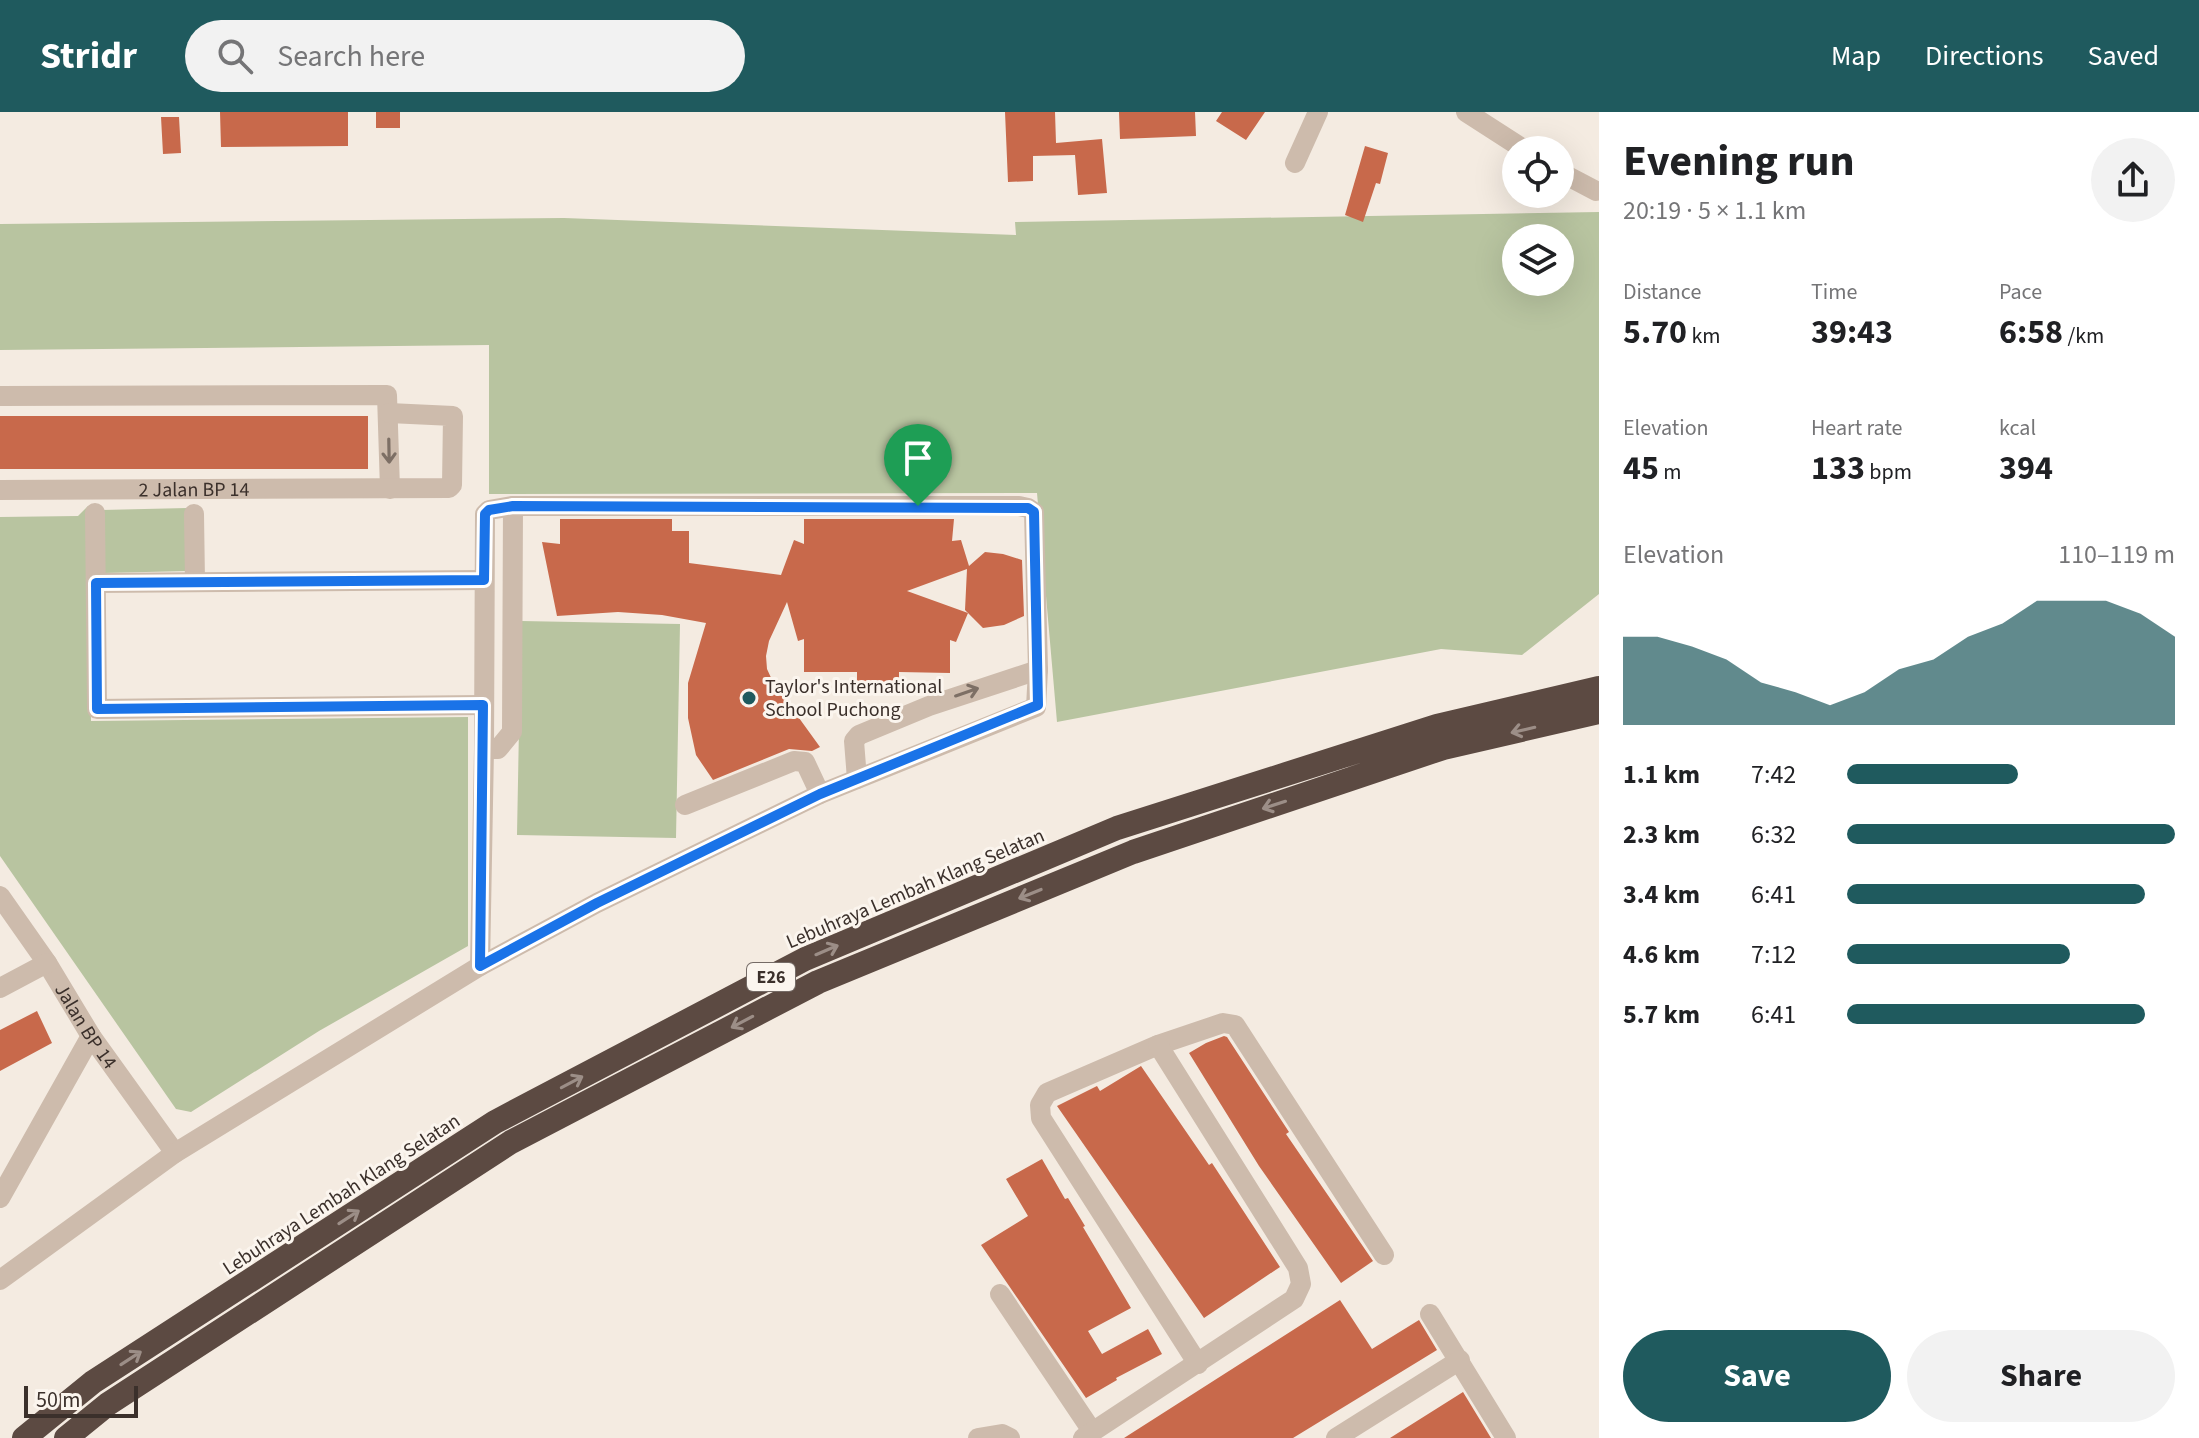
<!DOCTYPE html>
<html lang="en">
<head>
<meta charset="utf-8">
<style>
  :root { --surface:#fff; --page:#f2f2f2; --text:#202124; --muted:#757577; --accent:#1f5a5e }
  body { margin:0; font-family:"Source Sans 3",sans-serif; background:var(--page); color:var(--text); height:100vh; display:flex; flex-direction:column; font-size:30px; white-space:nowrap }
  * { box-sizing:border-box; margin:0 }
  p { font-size:26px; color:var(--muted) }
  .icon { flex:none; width:44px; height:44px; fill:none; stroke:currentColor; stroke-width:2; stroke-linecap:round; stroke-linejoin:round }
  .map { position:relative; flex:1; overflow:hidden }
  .panel { display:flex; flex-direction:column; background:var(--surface); width:600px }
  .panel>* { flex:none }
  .tools { position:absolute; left:1502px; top:24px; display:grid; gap:16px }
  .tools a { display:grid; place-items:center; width:72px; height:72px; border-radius:50%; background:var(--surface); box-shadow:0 8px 32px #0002; font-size:40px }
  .scale { position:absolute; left:24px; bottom:20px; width:114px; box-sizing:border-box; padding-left:8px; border:4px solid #3b302b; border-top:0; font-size:22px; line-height:28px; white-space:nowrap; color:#3b302b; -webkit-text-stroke:6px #fbf5ee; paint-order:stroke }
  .pin { position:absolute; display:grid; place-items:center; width:68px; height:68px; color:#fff; margin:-82px -34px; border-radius:50% 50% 50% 0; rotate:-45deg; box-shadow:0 0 8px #0007 }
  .pin .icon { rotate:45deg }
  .round { display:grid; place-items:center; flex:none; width:84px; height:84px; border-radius:42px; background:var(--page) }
  .headline { display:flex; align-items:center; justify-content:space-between; height:136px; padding:0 24px }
  h1 { font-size:44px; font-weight:700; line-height:60px }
  .metrics { display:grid; grid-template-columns:repeat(3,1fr); gap:12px; height:136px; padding:8px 24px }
  .metrics div { display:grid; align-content:center }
  .metrics b { font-size:34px; font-weight:700 }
  .metrics small { font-size:22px; font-weight:400 }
  .metrics p { font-size:22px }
  .chart { height:224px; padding:16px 24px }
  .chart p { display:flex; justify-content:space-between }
  .chart svg { width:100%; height:144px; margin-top:8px; fill:var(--accent); opacity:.7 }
  .action { display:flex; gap:16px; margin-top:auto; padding:16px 24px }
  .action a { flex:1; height:92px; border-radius:48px; background:var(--accent); color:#fff; font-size:32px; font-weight:700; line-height:92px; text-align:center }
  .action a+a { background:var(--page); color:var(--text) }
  ul { padding:0 24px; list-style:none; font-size:26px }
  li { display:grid; grid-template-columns:128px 96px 1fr; align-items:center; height:60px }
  li i { height:20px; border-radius:10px; background:var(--accent) }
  header { display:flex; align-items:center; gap:48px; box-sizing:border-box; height:112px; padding:0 40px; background:var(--accent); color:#fff }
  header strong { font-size:38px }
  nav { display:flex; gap:44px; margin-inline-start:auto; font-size:28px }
  .search { width:560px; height:72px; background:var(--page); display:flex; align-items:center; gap:20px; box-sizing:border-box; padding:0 28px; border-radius:44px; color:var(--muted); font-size:30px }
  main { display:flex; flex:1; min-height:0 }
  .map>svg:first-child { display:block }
  .green { fill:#b8c4a0; fill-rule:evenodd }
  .building { fill:#c8694b; fill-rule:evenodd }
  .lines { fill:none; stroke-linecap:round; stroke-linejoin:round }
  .minor { stroke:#cdbbac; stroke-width:20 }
  .highway { stroke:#5c4a42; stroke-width:24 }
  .oneway { stroke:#7d6f65 }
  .oneway2 { stroke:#9c8e87 }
  .route-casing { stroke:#fff; stroke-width:16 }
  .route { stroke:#1a73e8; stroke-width:10 }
  .poi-dot { fill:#1f5a5e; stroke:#fbf5ee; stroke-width:3 }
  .labels { text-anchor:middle; stroke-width:6; stroke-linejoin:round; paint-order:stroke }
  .shield { fill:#fbf5ee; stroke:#756b66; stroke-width:2 }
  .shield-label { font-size:18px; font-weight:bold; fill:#3b302b }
  .street-label { font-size:20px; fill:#3b302b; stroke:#fbf5ee }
  .poi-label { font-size:20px; fill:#3b302b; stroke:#fbf5ee; text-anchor:start }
</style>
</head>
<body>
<header>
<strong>Stridr</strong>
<div class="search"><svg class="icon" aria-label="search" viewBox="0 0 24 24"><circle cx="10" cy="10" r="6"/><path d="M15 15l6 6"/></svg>Search here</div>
<nav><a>Map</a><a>Directions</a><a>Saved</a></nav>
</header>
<main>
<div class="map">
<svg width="1599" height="1326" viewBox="0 0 1599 1326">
  <rect width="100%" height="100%" fill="#f4ebe1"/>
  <!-- green -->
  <path class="green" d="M1599,100V482L1522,543L1441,537L1057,610L1037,381L489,382V233L0,238V112L564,106L1016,123L1015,110ZM1516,126H1560V170H1516Z
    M88,394L91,609L468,605V834L319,919L191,1000L176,997L0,744V405L78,404Z
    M187,396L188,459L104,461L102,398Z
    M521,509L680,512L676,726L517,723Z"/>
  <!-- building -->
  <path class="building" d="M220,0H348V34L221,35Z
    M376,0H400V16H376Z
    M1005,0H1055L1056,31L1102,27L1107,81L1078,83L1075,43L1033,44V69L1008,70Z
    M1119,0H1195L1196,24L1120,27Z
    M1222,0H1265L1246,28L1216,9Z
    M161,5H179L181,41L163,42Z
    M1365,34L1388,41L1380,72L1376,71L1363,110L1345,103Z
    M0,304H368V357H0Z
    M560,407H672V419H689V451L781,463L794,428L804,432V407H954L952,429L961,428L969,454L985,440L1003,442L1022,448L1024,504L1004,513L983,516L968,501L956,530L950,528V561L899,560V576H857V560H804V527L798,529L787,490L769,529L766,544L767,557L773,570L820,635L812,639L789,637L713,668L696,643L688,606V571L706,511L662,503L618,500L557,504L542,430L560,432ZM967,457L965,498L968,501L907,479Z
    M37,899L52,931L0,959V918Z
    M1224,924L1227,925L1289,1020L1286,1022L1373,1149L1341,1171L1259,1054L1189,941L1206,931Z
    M1141,954L1209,1053L1212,1051L1280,1155L1204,1206L1057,994L1097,974L1100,979Z
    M1042,1047L1065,1087L1068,1086L1085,1114L1083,1115L1131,1196L1088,1219L1102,1242L1148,1217L1162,1242L1116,1266L1117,1268L1086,1286L981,1133L1028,1104L1006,1067Z
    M1340,1188L1372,1237L1419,1208L1437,1238L1293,1326H1124Z
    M1463,1280L1491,1326H1390Z"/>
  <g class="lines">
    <!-- minor -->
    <g class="minor">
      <path d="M1466,0L1525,38"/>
      <path d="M1295,51L1318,0"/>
      <path d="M1560,60L1596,79"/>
      <path d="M0,284L387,283L390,377"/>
      <path id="s1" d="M0,378L449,376L452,373L453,304L389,301"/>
      <path d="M95,401L97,597L483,593"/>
      <path d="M194,402L195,470"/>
      <path d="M96,471L484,468"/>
      <path d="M857,667L854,629L859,623L929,594L1038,558"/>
      <path d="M685,693L794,649L805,650L820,682"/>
      <path id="s2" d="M0,784L47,851L91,924L175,1041"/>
      <path d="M480,854L484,637L485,402L489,398L513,394"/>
      <path d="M0,876L47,851"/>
      <path d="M0,1086L91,924"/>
      <path d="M0,1168L175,1041L480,854L597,791L820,682L1036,595L1038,558L1034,400L1028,396L1019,394H513L512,620L498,637H484"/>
      <path d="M1000,1182L1092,1319"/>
      <path d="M1430,1202L1506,1326"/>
      <path d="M1198,1252L1041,1006L1040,993L1047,981L1158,933L1223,911L1235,913L1384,1143"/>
      <path d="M978,1326L1002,1322L1010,1326"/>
      <path d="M1083,1326L1294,1187L1301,1172L1298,1156L1158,933"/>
      <path d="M1336,1326L1460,1248"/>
    </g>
    <!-- highway -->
    <path class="highway" d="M24,1326L93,1270L495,1010L805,847L1117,716L1437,614L1599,576
      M66,1326L108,1292L511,1030L818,870L1133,740L1443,636L1599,600"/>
  </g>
  <!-- one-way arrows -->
  <defs><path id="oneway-shaft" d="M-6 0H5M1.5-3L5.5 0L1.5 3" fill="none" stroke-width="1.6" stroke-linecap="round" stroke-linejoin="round" transform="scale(2)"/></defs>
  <g class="oneway">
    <use href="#oneway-shaft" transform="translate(389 339) rotate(89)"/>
    <use href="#oneway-shaft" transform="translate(967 580) rotate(-19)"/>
  </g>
  <g class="oneway2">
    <use href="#oneway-shaft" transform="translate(1523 618) rotate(167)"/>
    <use href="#oneway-shaft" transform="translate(1274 693) rotate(162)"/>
    <use href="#oneway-shaft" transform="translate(1030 782) rotate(158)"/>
    <use href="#oneway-shaft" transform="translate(827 838) rotate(-23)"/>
    <use href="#oneway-shaft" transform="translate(742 910) rotate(152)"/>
    <use href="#oneway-shaft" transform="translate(572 970) rotate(-28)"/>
    <use href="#oneway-shaft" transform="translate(349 1105) rotate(-33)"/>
    <use href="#oneway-shaft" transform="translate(131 1246) rotate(-33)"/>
  </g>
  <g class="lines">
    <defs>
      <path id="route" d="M513,394L1028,396L1034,400L1038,593L820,682L597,791L480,854L483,593L97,597L96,471L484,468L485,402L489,398Z"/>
    </defs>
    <!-- route casing -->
    <use href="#route" class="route-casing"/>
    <!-- route -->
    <use href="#route" class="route"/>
  </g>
  <!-- markers -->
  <circle class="poi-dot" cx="749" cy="586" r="8"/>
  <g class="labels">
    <!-- shield labels -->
    <rect class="shield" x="747" y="851" width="48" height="28" rx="6"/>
    <g class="shield-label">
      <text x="771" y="871">E26</text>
    </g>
    <!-- street labels -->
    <g class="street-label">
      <text dy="7" stroke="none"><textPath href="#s1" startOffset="194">2 Jalan BP 14</textPath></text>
      <text transform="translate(915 776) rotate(-23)" y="7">Lebuhraya Lembah Klang Selatan</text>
      <text dy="7" stroke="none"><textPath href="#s2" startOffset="156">Jalan BP 14</textPath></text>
      <text transform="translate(341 1082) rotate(-33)" y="7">Lebuhraya Lembah Klang Selatan</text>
    </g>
    <!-- poi labels -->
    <g class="poi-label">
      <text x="765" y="581">Taylor's International<tspan x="765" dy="23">School Puchong</tspan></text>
    </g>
  </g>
</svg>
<div class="tools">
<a><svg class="icon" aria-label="locate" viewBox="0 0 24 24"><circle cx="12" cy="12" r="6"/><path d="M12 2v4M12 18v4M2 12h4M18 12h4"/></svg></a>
<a><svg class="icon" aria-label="layers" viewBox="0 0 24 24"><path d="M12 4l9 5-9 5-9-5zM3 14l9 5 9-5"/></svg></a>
</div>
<div class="scale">50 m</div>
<div class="pin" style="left:918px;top:394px;background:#1e9e55"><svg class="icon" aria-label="arrive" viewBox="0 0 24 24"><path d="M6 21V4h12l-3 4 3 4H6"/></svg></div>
</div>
<section class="panel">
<div class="headline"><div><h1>Evening run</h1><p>20:19 · 5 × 1.1 km</p></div><a class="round"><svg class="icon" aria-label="share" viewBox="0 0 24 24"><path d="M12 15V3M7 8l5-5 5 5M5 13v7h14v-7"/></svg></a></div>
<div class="metrics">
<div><p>Distance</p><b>5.70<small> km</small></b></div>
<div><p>Time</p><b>39:43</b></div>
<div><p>Pace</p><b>6:58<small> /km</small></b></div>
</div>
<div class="metrics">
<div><p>Elevation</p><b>45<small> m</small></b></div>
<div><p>Heart rate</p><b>133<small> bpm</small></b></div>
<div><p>kcal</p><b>394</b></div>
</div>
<div class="chart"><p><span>Elevation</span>110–119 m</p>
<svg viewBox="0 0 160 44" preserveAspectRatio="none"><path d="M0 44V17L10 17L20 20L30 24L40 31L50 34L60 38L70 34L80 27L90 24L100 17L110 13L120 6L130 6L140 6L150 10L160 17V44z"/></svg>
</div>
<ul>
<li><b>1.1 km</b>7:42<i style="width:52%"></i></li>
<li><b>2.3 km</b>6:32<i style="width:100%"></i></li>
<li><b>3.4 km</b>6:41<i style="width:91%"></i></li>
<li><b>4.6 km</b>7:12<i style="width:68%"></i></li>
<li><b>5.7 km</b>6:41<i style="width:91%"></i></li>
</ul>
<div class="action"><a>Save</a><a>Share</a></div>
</section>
</main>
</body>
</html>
